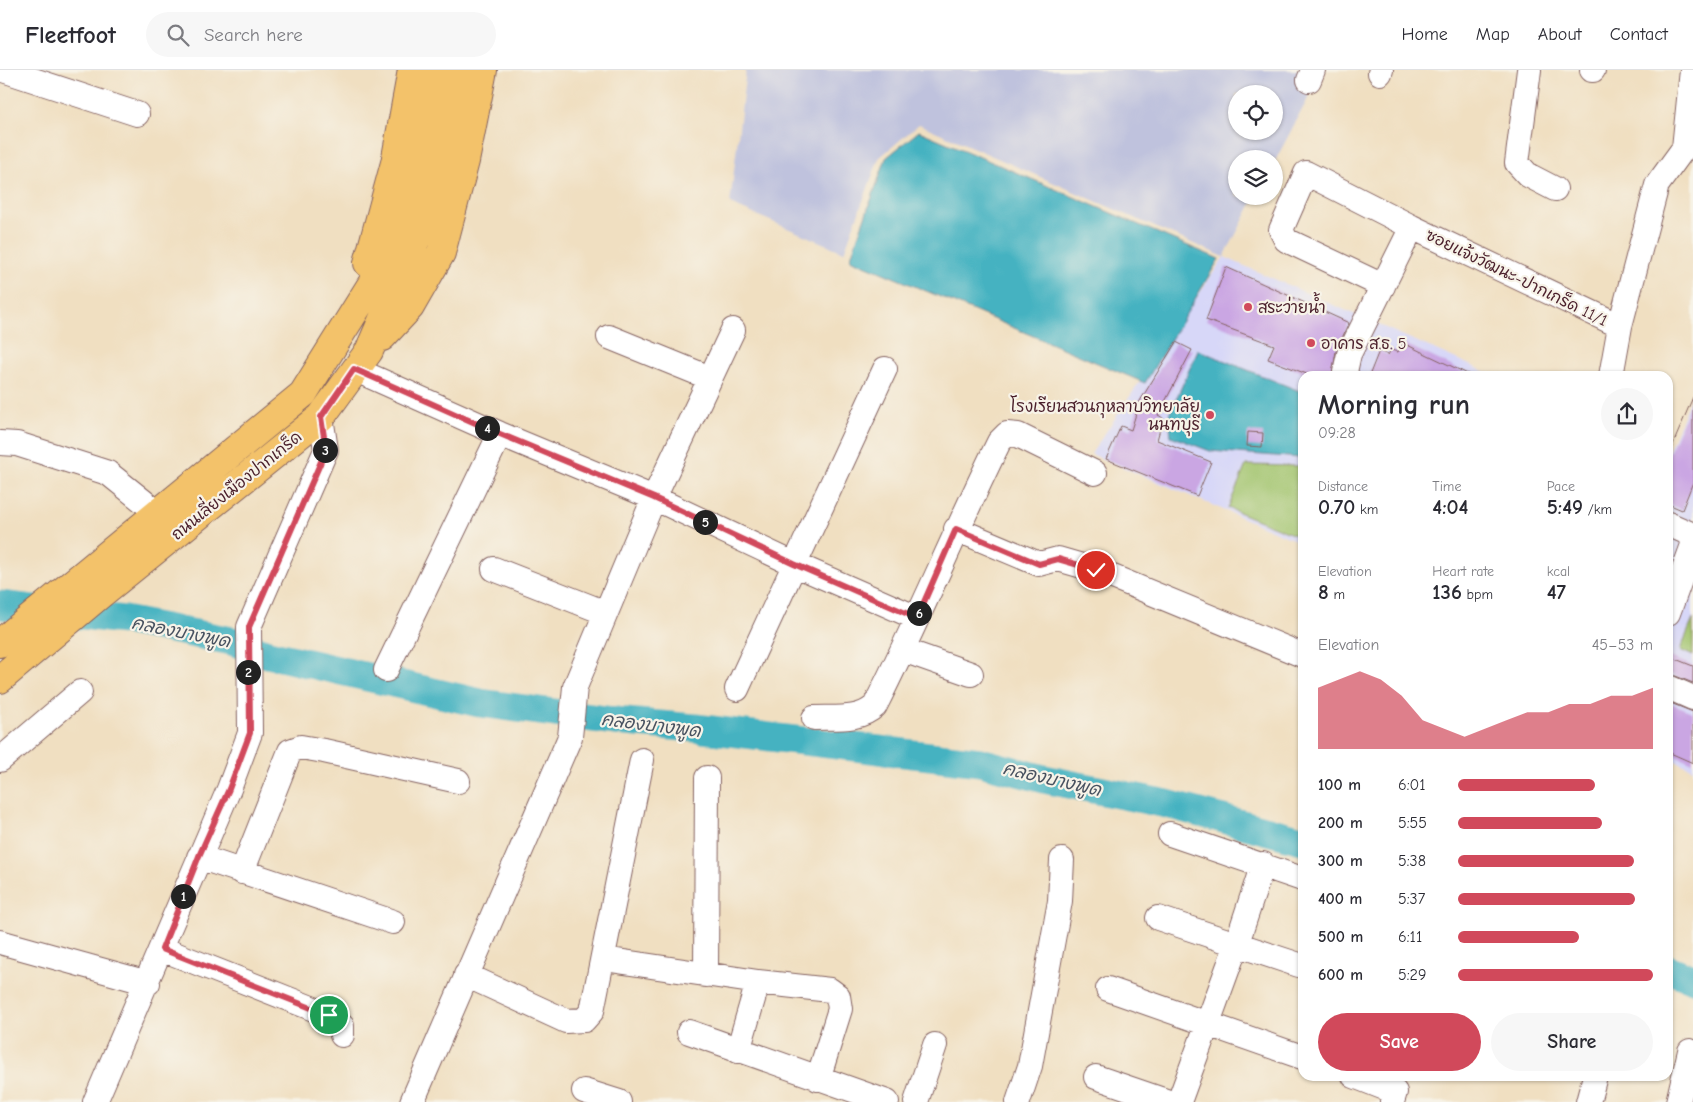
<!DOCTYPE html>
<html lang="en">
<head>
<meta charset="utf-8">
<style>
  :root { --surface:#fff; --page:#f7f7f7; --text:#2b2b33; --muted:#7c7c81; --line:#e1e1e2; --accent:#d1495b }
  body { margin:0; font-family:"Comic Neue","Playpen Sans Thai",sans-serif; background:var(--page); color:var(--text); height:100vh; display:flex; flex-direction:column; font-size:19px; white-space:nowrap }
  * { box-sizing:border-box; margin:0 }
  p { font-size:16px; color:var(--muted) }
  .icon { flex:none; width:28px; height:28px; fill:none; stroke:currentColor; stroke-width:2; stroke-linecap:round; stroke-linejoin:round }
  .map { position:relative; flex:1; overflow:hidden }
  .details { position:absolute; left:1298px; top:301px; width:375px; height:710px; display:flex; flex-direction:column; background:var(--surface); border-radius:15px; box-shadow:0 1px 4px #0004 }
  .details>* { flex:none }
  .buttons { position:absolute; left:1228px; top:15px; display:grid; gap:10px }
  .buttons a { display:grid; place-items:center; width:55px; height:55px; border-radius:50%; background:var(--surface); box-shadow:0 1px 4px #0004; font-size:25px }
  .pin { position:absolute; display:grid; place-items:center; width:42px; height:42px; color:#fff; margin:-21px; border:2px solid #fff; border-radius:50%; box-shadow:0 1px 5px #0007 }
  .km { position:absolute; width:25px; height:25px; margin:-12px; border-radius:50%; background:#222; color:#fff; font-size:14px; line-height:25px; text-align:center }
  .round { display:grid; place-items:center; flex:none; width:52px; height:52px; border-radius:26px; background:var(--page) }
  .headline { display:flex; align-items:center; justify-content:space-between; height:85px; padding:0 20px }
  h1 { font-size:28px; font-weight:600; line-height:38px }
  .metrics { display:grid; grid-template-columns:repeat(3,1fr); gap:8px; height:85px; padding:5px 20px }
  .metrics div { display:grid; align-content:center }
  .metrics b { font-size:21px; font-weight:600 }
  .metrics small { font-size:14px; font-weight:400 }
  .metrics p { font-size:14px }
  .chart { height:140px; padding:10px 20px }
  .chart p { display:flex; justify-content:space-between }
  .chart svg { width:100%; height:90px; margin-top:5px; fill:var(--accent); opacity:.7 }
  .cta { display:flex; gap:10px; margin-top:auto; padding:10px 20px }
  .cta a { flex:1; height:58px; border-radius:30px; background:var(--accent); color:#fff; font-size:20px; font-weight:600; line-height:58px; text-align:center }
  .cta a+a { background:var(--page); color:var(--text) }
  ul { padding:0 20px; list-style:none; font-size:16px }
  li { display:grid; grid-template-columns:80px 60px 1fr; align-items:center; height:38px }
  li i { height:12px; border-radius:6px; background:var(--accent) }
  header { display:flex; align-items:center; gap:30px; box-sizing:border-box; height:70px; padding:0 25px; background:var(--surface); border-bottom:1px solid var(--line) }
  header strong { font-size:24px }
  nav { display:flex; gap:28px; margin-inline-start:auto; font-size:18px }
  .search { width:350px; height:45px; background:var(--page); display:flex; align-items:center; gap:12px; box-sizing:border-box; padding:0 18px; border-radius:28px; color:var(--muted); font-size:19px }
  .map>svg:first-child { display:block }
  .built { fill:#d7d7f8 }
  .industrial { fill:#bfc2dd; fill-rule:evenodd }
  .green { fill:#a2c46e; stroke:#76724c }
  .water { fill:#44b2c1; stroke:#476876 }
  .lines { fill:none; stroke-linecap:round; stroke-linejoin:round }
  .river { stroke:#44b2c1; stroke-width:29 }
  .building { fill:#caa6e3 }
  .minor-casing { stroke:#846260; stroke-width:26 }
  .major-casing { stroke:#846260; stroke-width:30 }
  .minor { stroke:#fff; stroke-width:24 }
  .major { stroke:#f3c26a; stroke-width:28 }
  .route-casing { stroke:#fff; stroke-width:10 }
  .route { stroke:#d1495b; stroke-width:6 }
  .poi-dot { fill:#d1495b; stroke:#f7f3e8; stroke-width:2 }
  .labels { text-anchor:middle; stroke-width:4.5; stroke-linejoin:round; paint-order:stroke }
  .street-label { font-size:16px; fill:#4a1f2b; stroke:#f7f3e8 }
  .poi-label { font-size:16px; fill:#4a1f2b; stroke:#f7f3e8; text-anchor:start }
  .water-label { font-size:18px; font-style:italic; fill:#485260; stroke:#f7f3e8 }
</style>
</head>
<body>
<header>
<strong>Fleetfoot</strong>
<div class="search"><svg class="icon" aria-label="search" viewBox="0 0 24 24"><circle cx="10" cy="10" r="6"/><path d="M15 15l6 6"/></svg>Search here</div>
<nav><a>Home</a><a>Map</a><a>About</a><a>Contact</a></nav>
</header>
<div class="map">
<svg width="1693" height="1032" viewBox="0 0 1693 1032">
  <rect width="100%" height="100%" fill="#f7f3e8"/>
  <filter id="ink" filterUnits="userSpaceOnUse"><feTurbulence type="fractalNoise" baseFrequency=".02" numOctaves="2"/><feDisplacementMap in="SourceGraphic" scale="10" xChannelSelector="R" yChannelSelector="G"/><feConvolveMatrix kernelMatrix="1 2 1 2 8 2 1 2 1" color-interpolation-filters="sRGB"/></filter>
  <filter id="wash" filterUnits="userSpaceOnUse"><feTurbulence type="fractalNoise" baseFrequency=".0096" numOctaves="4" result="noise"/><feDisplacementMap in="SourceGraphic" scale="20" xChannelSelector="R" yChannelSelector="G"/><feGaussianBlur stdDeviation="1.12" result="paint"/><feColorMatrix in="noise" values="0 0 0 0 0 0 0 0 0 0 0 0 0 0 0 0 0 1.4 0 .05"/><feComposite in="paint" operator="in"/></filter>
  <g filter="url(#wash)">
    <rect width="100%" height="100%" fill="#f0dfc1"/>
    <!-- built -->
    <path class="built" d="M1224,187L1495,306H1302V473L1091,384Z
      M1693,322V699L1668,688V382Z"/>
    <!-- industrial -->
    <path class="industrial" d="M746,0H1323L1274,93V89H1236V126H1256L1224,187L919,54L879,88L844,182L730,134ZM1236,24H1274V61H1236Z"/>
    <!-- green -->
    <path class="green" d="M1246,395L1302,396V468L1228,438Z
      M1693,549V586L1680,580Z"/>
    <!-- water -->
    <path class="water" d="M919,61L1219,189L1145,313L850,189L886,88Z
      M1198,280L1302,322V388L1210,381L1171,366L1169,345Z"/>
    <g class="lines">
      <!-- river -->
      <path class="river" d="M0,535L124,550L232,571L268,584L480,633L614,651L695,658L980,692L1044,709L1167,734L1302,770
        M1668,899L1693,909"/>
    </g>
    <g id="blocks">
      <!-- building -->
      <path class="building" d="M1226,197L1349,253L1336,281L1332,306H1312L1268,289L1274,275L1206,250Z
        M1176,272L1192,280L1158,345L1163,348L1157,370L1211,392L1197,426L1106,389L1121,356L1131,360L1140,331Z
        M1403,273L1472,306H1369L1379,281L1388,285L1391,280L1398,282Z
        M1693,327V412L1682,440L1668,434V386Z
        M1248,362L1263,363L1262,377L1247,376Z
        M1668,586L1693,596V613L1668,603Z
        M1668,632L1693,642V693L1668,682Z"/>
    </g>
  </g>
  <g filter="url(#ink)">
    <use href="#blocks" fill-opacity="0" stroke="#846260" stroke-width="1"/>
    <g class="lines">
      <defs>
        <path id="minor" d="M3,0L137,44
          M1529,0L1517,93L1528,105L1555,119
          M1592,0H1593
          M1380,3L1381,0
          M1309,10L1313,0
          M1383,216L1286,170L1281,160L1306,103L1412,157L1620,256
          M609,267L710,308
          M354,299L500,364L654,428L794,494L917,548
          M1347,306L1345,302L1349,284L1412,157
          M1611,306L1620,256L1657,115L1684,78L1692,0
          M0,373L17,374L108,403L159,444
          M1668,454L1693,465
          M956,459L1039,494L1058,489L1096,500L1302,585
          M494,499L606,543
          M1668,543L1693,475
          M903,580L971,604
          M386,600L500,364
          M1668,617L1693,628
          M737,619L885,299
          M814,648C835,647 859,651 875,636C919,549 956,459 999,372L1007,364L1018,365L1095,403
          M0,690L80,622
          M1170,764L1302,809
          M199,787L393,852
          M242,802L290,681L301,677L324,681L458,711
          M1158,848L1299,895
          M0,872L148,913
          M162,879L329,945L342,956V965
          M604,889L758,912L830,920L838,926L840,939L818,1009
          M466,905L566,951L584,950L592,941L642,690
          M706,905L707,708
          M1108,919L1302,987
          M689,962L887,1032
          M738,981L758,912
          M1354,1006L1395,1022L1392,1032
          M1096,1007L1169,1032
          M584,1021L619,1032
          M95,1032L229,719L250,663L249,557L326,380L321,347
          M412,1032L570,667L575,617L654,428L733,260
          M916,1032L935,975
          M1018,1032L1030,996L1060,831L1062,790
          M1179,1032L1236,876L1263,794
          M1588,1032L1595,1006
          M1678,1032L1690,981"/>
        <path id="major" d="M368,193L395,93L412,0
          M382,267L410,237L441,183L465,91L483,0
          M0,573L303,324L388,188L411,124L436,0
          M0,609L102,523L321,347L369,281L409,189L432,122L456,0"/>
      </defs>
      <!-- minor casing -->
      <use href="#minor" class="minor-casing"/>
      <!-- major casing -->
      <use href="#major" class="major-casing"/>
      <!-- minor -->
      <use href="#minor" class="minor"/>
      <!-- major -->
      <use href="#major" class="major"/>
    </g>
  </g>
  <g class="lines" filter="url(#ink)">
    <defs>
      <path id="route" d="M329,945L162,879L199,786L229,719L250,663L249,557L326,380L321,347L354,299L500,364L654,428L794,494L917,548L956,459L1039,494L1058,489L1096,500"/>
    </defs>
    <!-- route casing -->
    <use href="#route" class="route-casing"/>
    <!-- route -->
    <use href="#route" class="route"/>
  </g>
  <!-- markers -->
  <g class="poi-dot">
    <circle cx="1248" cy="237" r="5"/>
    <circle cx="1311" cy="273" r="5"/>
    <circle cx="1210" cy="345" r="5"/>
  </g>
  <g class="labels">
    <!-- street labels -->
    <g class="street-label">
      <text transform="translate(1517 207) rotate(26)" y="6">ซอยแจ้งวัฒนะ-ปากเกร็ด 11/1</text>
      <text transform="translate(236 415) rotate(-39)" y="6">ถนนเลี่ยงเมืองปากเกร็ด</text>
    </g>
    <!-- poi labels -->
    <g class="poi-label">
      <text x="1258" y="243">สระว่ายน้ำ</text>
      <text x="1321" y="279">อาคาร ส.ธ. 5</text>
      <text x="1200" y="342" text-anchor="end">โรงเรียนสวนกุหลาบวิทยาลัย<tspan x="1200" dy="18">นนทบุรี</tspan></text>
    </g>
    <!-- water labels -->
    <g class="water-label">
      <text transform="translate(181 562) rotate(11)" y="6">คลองบางพูด</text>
      <text transform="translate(651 655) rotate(7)" y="6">คลองบางพูด</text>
      <text transform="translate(1052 709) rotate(13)" y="6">คลองบางพูด</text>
    </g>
  </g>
</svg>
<div class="buttons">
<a><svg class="icon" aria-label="locate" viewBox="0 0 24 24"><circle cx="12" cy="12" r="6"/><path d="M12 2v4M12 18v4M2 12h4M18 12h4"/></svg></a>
<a><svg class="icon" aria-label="layers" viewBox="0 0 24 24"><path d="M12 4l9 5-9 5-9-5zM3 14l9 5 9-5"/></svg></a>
</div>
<div class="pin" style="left:329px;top:945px;background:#1e9e55"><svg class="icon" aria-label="arrive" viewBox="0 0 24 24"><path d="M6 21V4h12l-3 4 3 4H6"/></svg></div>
<div class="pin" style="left:1096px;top:500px;background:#d93025"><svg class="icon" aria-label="check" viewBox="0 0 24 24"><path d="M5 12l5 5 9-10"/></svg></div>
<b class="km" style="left:183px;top:826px">1</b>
<b class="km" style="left:248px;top:602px">2</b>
<b class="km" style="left:325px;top:380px">3</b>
<b class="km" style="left:487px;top:358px">4</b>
<b class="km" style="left:705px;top:452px">5</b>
<b class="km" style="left:919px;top:543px">6</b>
<section class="details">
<div class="headline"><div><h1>Morning run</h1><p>09:28</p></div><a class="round"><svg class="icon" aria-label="share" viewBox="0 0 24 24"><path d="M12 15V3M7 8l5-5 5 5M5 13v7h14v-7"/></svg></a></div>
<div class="metrics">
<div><p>Distance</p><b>0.70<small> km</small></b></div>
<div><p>Time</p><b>4:04</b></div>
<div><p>Pace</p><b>5:49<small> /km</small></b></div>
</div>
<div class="metrics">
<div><p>Elevation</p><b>8<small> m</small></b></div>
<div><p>Heart rate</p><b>136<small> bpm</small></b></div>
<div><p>kcal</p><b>47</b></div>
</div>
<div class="chart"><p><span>Elevation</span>45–53 m</p>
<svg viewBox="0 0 160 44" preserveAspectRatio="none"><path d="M0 44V14L10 10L20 6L30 10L40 18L50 30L60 34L70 38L80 34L90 30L100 26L110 26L120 22L130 22L140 18L150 18L160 14V44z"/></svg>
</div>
<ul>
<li><b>100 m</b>6:01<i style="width:70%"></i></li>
<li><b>200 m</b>5:55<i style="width:74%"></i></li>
<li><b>300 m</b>5:38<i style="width:90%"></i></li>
<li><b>400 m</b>5:37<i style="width:91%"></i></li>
<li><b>500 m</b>6:11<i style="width:62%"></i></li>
<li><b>600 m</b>5:29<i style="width:100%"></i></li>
</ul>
<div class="cta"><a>Save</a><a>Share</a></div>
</section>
</div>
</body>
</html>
